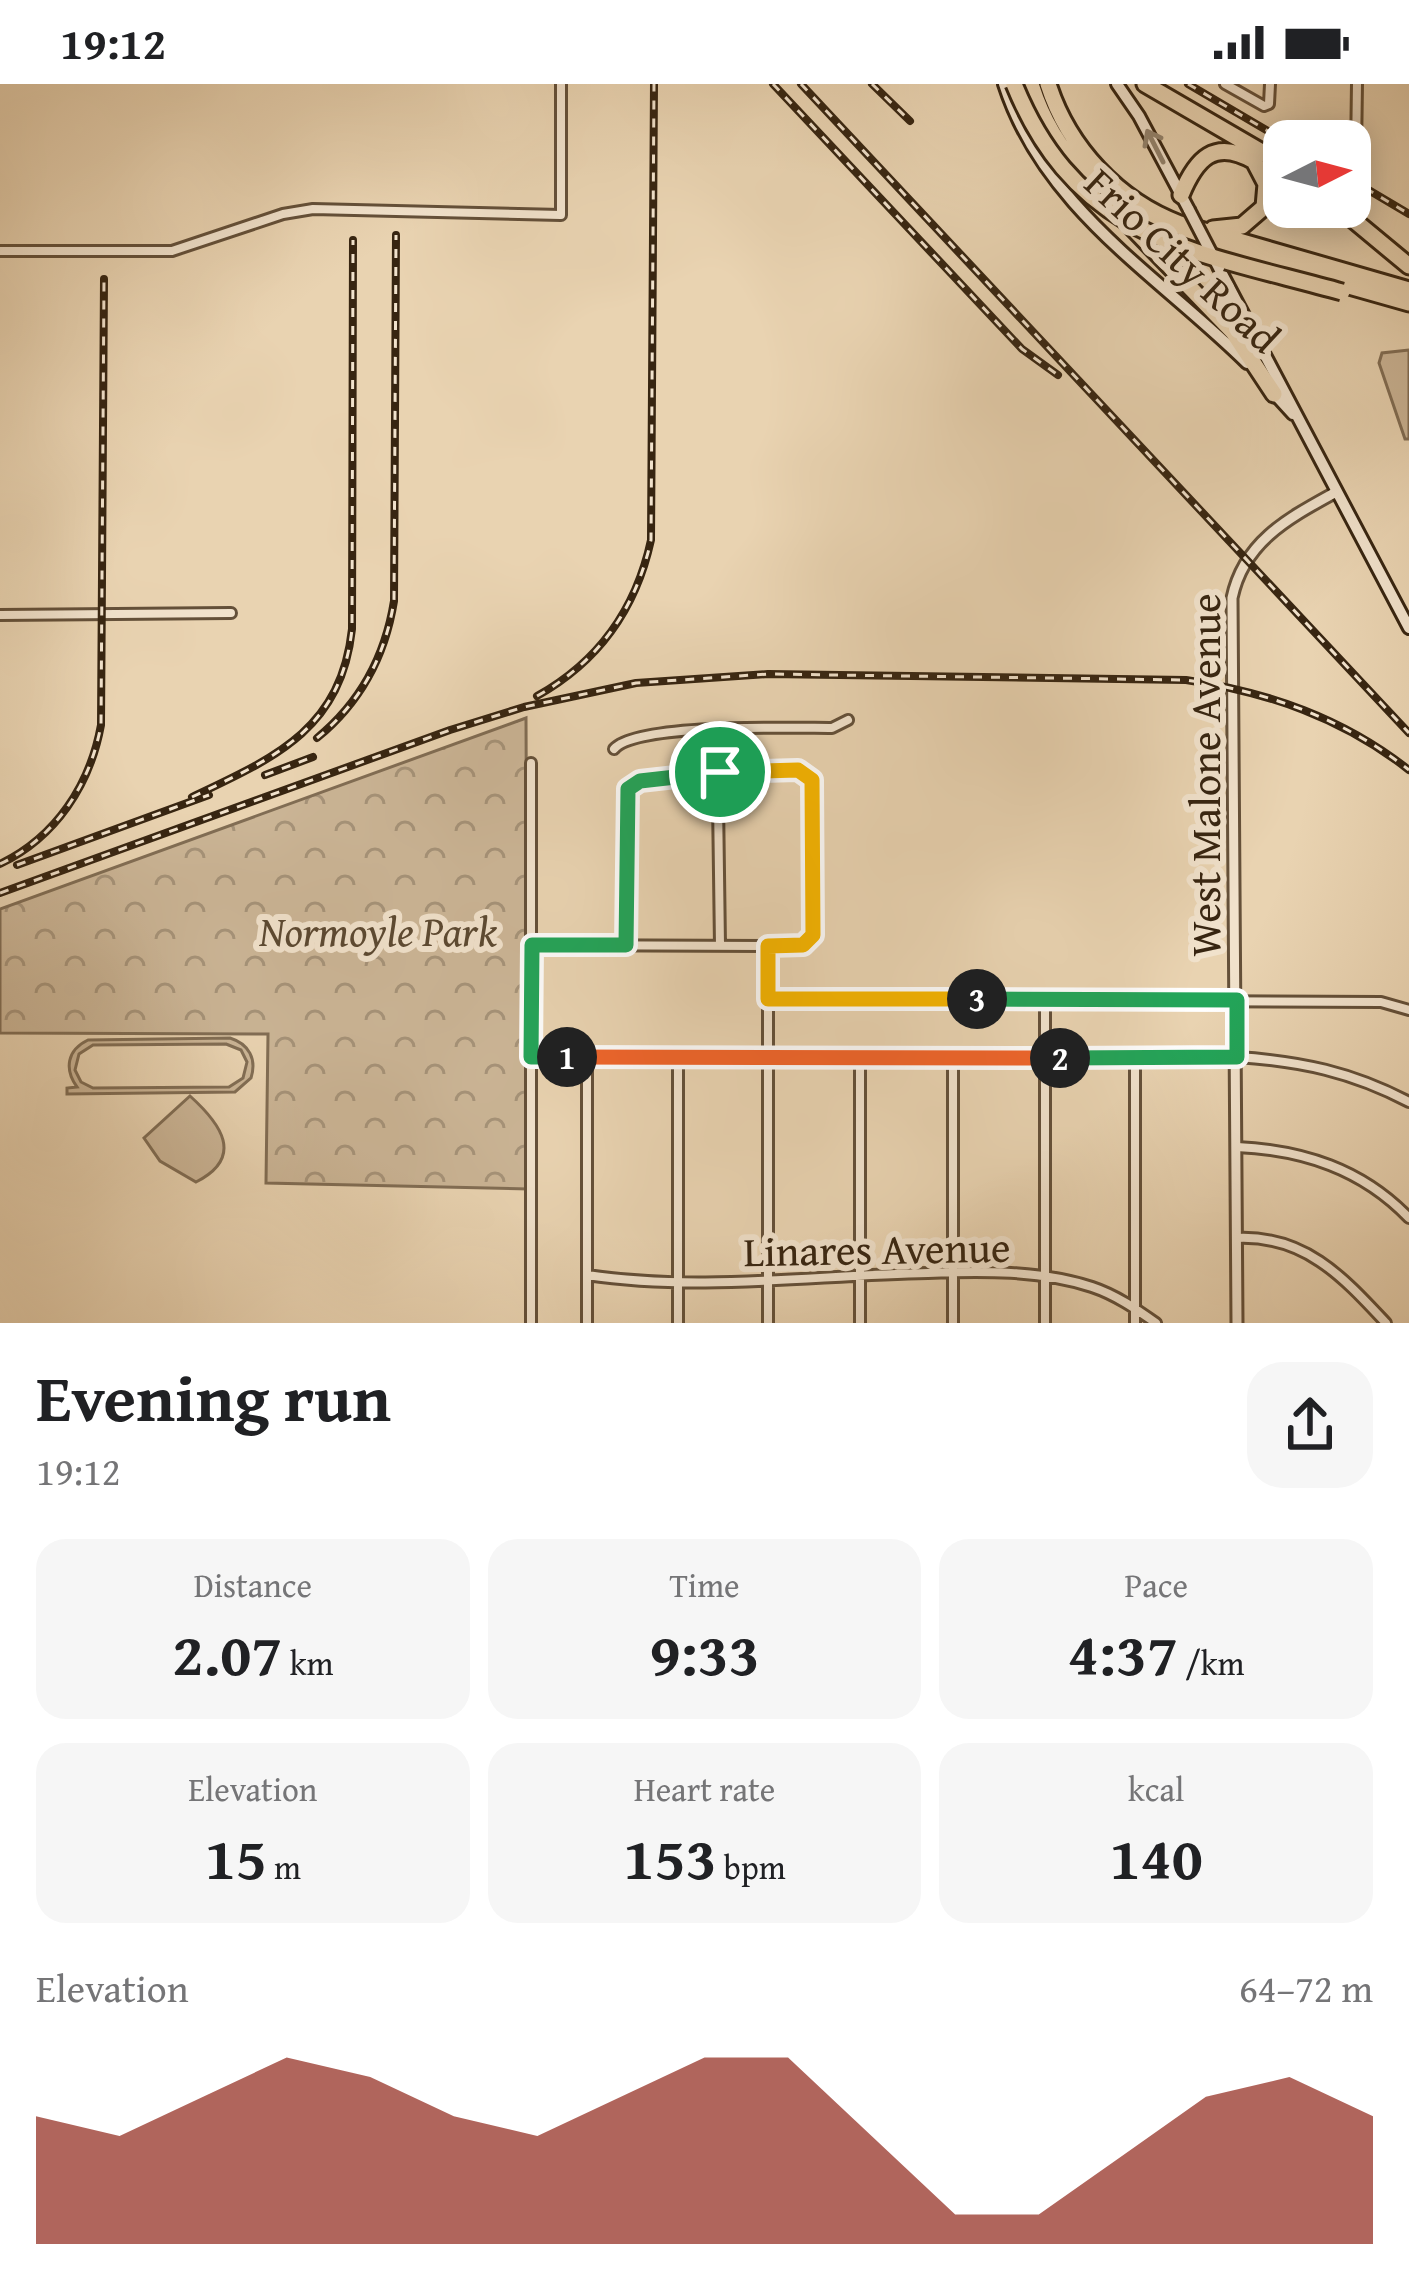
<!DOCTYPE html>
<html lang="en">
<head>
<meta charset="utf-8">
<style>
  :root { --surface:#fff; --page:#f6f6f6; --text:#202124; --muted:#757577; --accent:#8f2418 }
  body { margin:0; font-family:"Gentium Book Plus",serif; background:var(--page); color:var(--text); height:100vh; display:flex; flex-direction:column; font-size:45px; white-space:nowrap }
  * { box-sizing:border-box; margin:0 }
  p { font-size:39px; color:var(--muted) }
  .icon { flex:none; width:66px; height:66px; fill:none; stroke:currentColor; stroke-width:2; stroke-linecap:round; stroke-linejoin:round }
  .map { position:relative; height:1239px; overflow:hidden }
  .sheet { display:flex; flex-direction:column; background:var(--surface); flex:1 }
  .sheet>* { flex:none }
  .needle { width:78px; rotate:84deg }
  .buttons { position:absolute; left:1263px; top:36px; display:grid; gap:24px }
  .buttons a { display:grid; place-items:center; width:108px; height:108px; border-radius:24px; background:var(--surface); box-shadow:0 6px 30px #0003; font-size:60px }
  .pin { position:absolute; display:grid; place-items:center; width:102px; height:102px; color:#fff; margin:-51px; border:6px solid #fff; border-radius:50%; box-shadow:0 3px 12px #0007 }
  .km { position:absolute; width:60px; height:60px; margin:-30px; border-radius:50%; background:#222; color:#fff; font-size:33px; line-height:60px; text-align:center }
  .round { display:grid; place-items:center; flex:none; width:126px; height:126px; border-radius:36px; background:var(--page) }
  .summary { display:flex; align-items:center; justify-content:space-between; height:204px; padding:0 36px }
  h1 { font-size:66px; font-weight:800; line-height:90px }
  .metrics { display:grid; grid-template-columns:repeat(3,1fr); gap:18px; height:204px; padding:12px 36px }
  .metrics div { display:grid; align-content:center; border-radius:30px; background:var(--page); text-align:center }
  .metrics b { font-size:60px; font-weight:800 }
  .metrics small { font-size:33px; font-weight:400 }
  .metrics p { font-size:33px }
  .chart { height:336px; padding:24px 36px }
  .chart p { display:flex; justify-content:space-between }
  .chart svg { width:100%; height:216px; margin-top:12px; fill:var(--accent); opacity:.7 }
  .status { display:flex; justify-content:space-between; align-items:center; height:84px; padding:0 60px; background:var(--surface); direction:ltr }
  .status svg { height:33px; fill:currentColor }
  .map>svg:first-child { display:block }
  .grass { fill:#cbb596; stroke:#816d54; stroke-width:3; fill-rule:evenodd }
  .park { fill:url(#park-crowns); stroke:#816d54; stroke-width:3 }
  .lines { fill:none; stroke-linecap:round; stroke-linejoin:round }
  .minor-casing { stroke:#645039; stroke-width:14 }
  .tertiary-casing { stroke:#645039; stroke-width:15 }
  .secondary-casing { stroke:#372511; stroke-width:16 }
  .motorway-casing { stroke:#372511; stroke-width:21 }
  .minor { stroke:#f1e2cc; stroke-width:8 }
  .tertiary { stroke:#f1e2cc; stroke-width:9 }
  .secondary { stroke:#f1e2cc; stroke-width:10 }
  .motorway { stroke:#e9d3b1; stroke-width:15 }
  .rail-casing { stroke:#372511; stroke-width:8 }
  .rail { stroke:#f1e2cc; stroke-width:3; stroke-dasharray:9; stroke-linecap:butt }
  .secondary-bridge-casing { stroke:#372511; stroke-width:16; stroke-linecap:butt }
  .motorway-bridge-casing { stroke:#372511; stroke-width:21; stroke-linecap:butt }
  .secondary-bridge { stroke:#f1e2cc; stroke-width:10 }
  .motorway-bridge { stroke:#e9d3b1; stroke-width:15 }
  .oneway { stroke:#94846e }
  .split-1-casing { stroke:#fff; stroke-width:24 }
  .split-2-casing { stroke:#fff; stroke-width:24 }
  .split-3-casing { stroke:#fff; stroke-width:24 }
  .split-4-casing { stroke:#fff; stroke-width:24 }
  .split-1 { stroke:#22a559; stroke-width:15 }
  .split-2 { stroke:#f0652b; stroke-width:15 }
  .split-3 { stroke:#22a559; stroke-width:15 }
  .split-4 { stroke:#f5b400; stroke-width:15 }
  .labels { text-anchor:middle; stroke-width:12; stroke-linejoin:round; paint-order:stroke }
  .street-label { font-size:42px; fill:#372511; stroke:#f1e2cc }
  .park-label { font-size:42px; font-style:italic; fill:#5c4932; stroke:#f1e2cc }
</style>
</head>
<body>
<div class="status"><b>19:12</b><svg viewBox="0 0 49 12"><path d="M0 12V9h3v3zM5 12V6h3v6zM10 12V3h3v9zM15 12V0h3v12zM26 1h20v11H26zM47 4h2v5h-2z"/></svg></div>
<div class="map">
<svg width="1409" height="1239" viewBox="0 0 1409 1239">
  <defs>
    <pattern id="park-crowns" width="20" height="18" patternUnits="userSpaceOnUse" patternTransform="scale(3)"><rect width="20" height="18" fill="#cbb596"/><path d="M2 6a3 3 0 1 1 6 0M12 15a3 3 0 1 1 6 0" fill="none" stroke="#a69379"/></pattern>
  </defs>
  <rect width="100%" height="100%" fill="#e9d3b1"/>
  <filter id="stains"><feTurbulence type="fractalNoise" baseFrequency=".00167" numOctaves="4"/><feColorMatrix values="0 0 0 0 .2 0 0 0 0 .09 0 0 0 0 .02 0 0 0 .5 -.17"/></filter>
  <radialGradient id="worn" r=".72"><stop offset=".6" stop-color="#630" stop-opacity="0"/><stop offset="1" stop-color="#630" stop-opacity=".3"/></radialGradient>
  <!-- grass -->
  <path class="grass" d="M1409,266V355H1405L1379,279L1382,269Z
    M230,954C249,960 257,975 251,994L235,1008L67,1010V1004L77,1003C64,985 67,966 88,956ZM226,960L241,966L247,978L243,994L229,1003L93,1004L81,998L75,986L79,970L93,961Z
    M190,1012C221,1040 245,1073 196,1098L160,1077L144,1054Z"/>
  <!-- park -->
  <path class="park" d="M526,634L528,1105L266,1099L268,950L0,949V825Z"/>
  <g class="lines">
    <defs>
      <path id="minor" d="M1225,0L1264,22L1269,20L1270,0
        M1356,68L1357,0
        M0,167H172L283,130L313,125L561,131V0
        M0,531L231,529
        M717,645L720,861
        M614,665C637,639 792,644 832,644L848,636
        M531,679V1239
        M532,861L768,862L810,858L811,692L798,686C762,687 656,683 629,704L626,861
        M768,863V1239
        M768,915L1381,918L1409,926
        M531,973H1237C1300,977 1352,988 1409,1018
        M953,973V1239
        M1135,974V1239
        M1237,1063C1303,1066 1362,1085 1409,1134
        M1237,1154C1305,1151 1343,1193 1386,1239
        M587,1191C700,1208 815,1191 928,1189C981,1187 1041,1186 1092,1203C1116,1211 1136,1225 1156,1239
        M587,1239V973
        M678,1239V973
        M860,1239V973
        M1045,1239V915"/>
      <path id="tertiary" d="M1237,1239L1232,514C1244,457 1289,434 1336,408"/>
      <path id="secondary" d="M1004,0C1044,125 1158,191 1247,279
        M1117,0L1139,32L1189,126
        M1219,184L1409,544
        M1271,306L1293,330"/>
      <path id="motorway" d="M1031,0C1052,69 1105,121 1169,151L1409,219
        M1048,0C1068,63 1118,117 1180,140L1409,206
        M1145,0L1284,81
        M1181,111C1196,75 1214,54 1254,77L1266,100L1264,123L1242,142L1213,145
        M1338,123L1409,182
        M1126,137L1233,248L1274,310"/>
    </defs>
    <!-- minor casing -->
    <use href="#minor" class="minor-casing"/>
    <!-- tertiary casing -->
    <use href="#tertiary" class="tertiary-casing"/>
    <!-- secondary casing -->
    <use href="#secondary" class="secondary-casing"/>
    <!-- motorway casing -->
    <use href="#motorway" class="motorway-casing"/>
    <!-- minor -->
    <use href="#minor" class="minor"/>
    <!-- tertiary -->
    <use href="#tertiary" class="tertiary"/>
    <!-- secondary -->
    <use href="#secondary" class="secondary"/>
    <!-- motorway -->
    <use href="#motorway" class="motorway"/>
    <defs>
      <path id="rail" d="M773,0L1022,265L1058,291
        M801,0L1409,649
        M872,0L910,37
        M1188,0L1285,57
        M1350,95L1409,130
        M537,612C598,578 636,525 651,456L654,0
        M317,654C361,618 385,573 394,517L396,151
        M265,691L313,673
        M192,713C274,674 341,646 352,545L353,156
        M0,780C56,753 90,701 101,641L104,195
        M17,781L209,711
        M0,809L450,646L524,623L636,599L768,590L1186,596C1268,608 1343,634 1409,686"/>
    </defs>
    <!-- rail casing -->
    <use href="#rail" class="rail-casing"/>
    <!-- rail -->
    <use href="#rail" class="rail"/>
    <defs>
      <path id="secondary-bridge" d="M1189,126L1219,184"/>
      <path id="motorway-bridge" d="M1014,0C1078,158 1195,167 1342,208"/>
    </defs>
    <!-- secondary-bridge casing -->
    <use href="#secondary-bridge" class="secondary-bridge-casing"/>
    <!-- motorway-bridge casing -->
    <use href="#motorway-bridge" class="motorway-bridge-casing"/>
    <!-- secondary-bridge -->
    <use href="#secondary-bridge" class="secondary-bridge"/>
    <!-- motorway-bridge -->
    <use href="#motorway-bridge" class="motorway-bridge"/>
  </g>
  <!-- one-way arrows -->
  <defs><path id="oneway-shaft" d="M-6 0H5M1.5-3L5.5 0L1.5 3" fill="none" stroke-width="1.6" stroke-linecap="round" stroke-linejoin="round" transform="scale(3)"/></defs>
  <use class="oneway" href="#oneway-shaft" transform="translate(1155 62) rotate(-117)"/>
  <g class="lines">
    <defs>
      <path id="split-1" d="M567,973H531L532,861H626L628,705L640,697L720,688"/>
      <path id="split-2" d="M567,973L1060,974"/>
      <path id="split-3" d="M977,915L1237,916V973L1060,974"/>
      <path id="split-4" d="M720,688L798,686L812,696L813,851L803,861L768,862V915H977"/>
    </defs>
    <!-- split-1 casing -->
    <use href="#split-1" class="split-1-casing"/>
    <!-- split-2 casing -->
    <use href="#split-2" class="split-2-casing"/>
    <!-- split-3 casing -->
    <use href="#split-3" class="split-3-casing"/>
    <!-- split-4 casing -->
    <use href="#split-4" class="split-4-casing"/>
    <!-- split-1 -->
    <use href="#split-1" class="split-1"/>
    <!-- split-2 -->
    <use href="#split-2" class="split-2"/>
    <!-- split-3 -->
    <use href="#split-3" class="split-3"/>
    <!-- split-4 -->
    <use href="#split-4" class="split-4"/>
  </g>
  <g class="labels">
    <!-- street labels -->
    <g class="street-label">
      <text transform="translate(1183 176) rotate(43)" y="15">Frio City Road</text>
      <text transform="translate(1205 691) rotate(-90)" y="15">West Malone Avenue</text>
      <text transform="translate(877 1165) rotate(-1)" y="15">Linares Avenue</text>
    </g>
    <!-- park labels -->
    <g class="park-label">
      <text x="378" y="862">Normoyle Park</text>
    </g>
  </g>
  <rect width="100%" height="100%" filter="url(#stains)"/>
  <rect width="100%" height="100%" fill="url(#worn)"/>
</svg>
<div class="buttons">
<a><svg class="needle" viewBox="-14 -14 28 28"><path d="M0-13l5 13h-10z" fill="#e53935"/><path d="M0 13l5-13h-10z" fill="#757577"/></svg></a>
</div>
<div class="pin" style="left:720px;top:688px;background:#1e9e55"><svg class="icon" aria-label="arrive" viewBox="0 0 24 24"><path d="M6 21V4h12l-3 4 3 4H6"/></svg></div>
<b class="km" style="left:567px;top:973px">1</b>
<b class="km" style="left:1060px;top:974px">2</b>
<b class="km" style="left:977px;top:915px">3</b>
</div>
<section class="sheet">
<div class="summary"><div><h1>Evening run</h1><p>19:12</p></div><a class="round"><svg class="icon" aria-label="share" viewBox="0 0 24 24"><path d="M12 15V3M7 8l5-5 5 5M5 13v7h14v-7"/></svg></a></div>
<div class="metrics">
<div><p>Distance</p><b>2.07<small> km</small></b></div>
<div><p>Time</p><b>9:33</b></div>
<div><p>Pace</p><b>4:37<small> /km</small></b></div>
</div>
<div class="metrics">
<div><p>Elevation</p><b>15<small> m</small></b></div>
<div><p>Heart rate</p><b>153<small> bpm</small></b></div>
<div><p>kcal</p><b>140</b></div>
</div>
<div class="chart"><p><span>Elevation</span>64–72 m</p>
<svg viewBox="0 0 160 44" preserveAspectRatio="none"><path d="M0 44V18L10 22L20 14L30 6L40 10L50 18L60 22L70 14L80 6L90 6L100 22L110 38L120 38L130 26L140 14L150 10L160 18V44z"/></svg>
</div>
</section>
</body>
</html>
